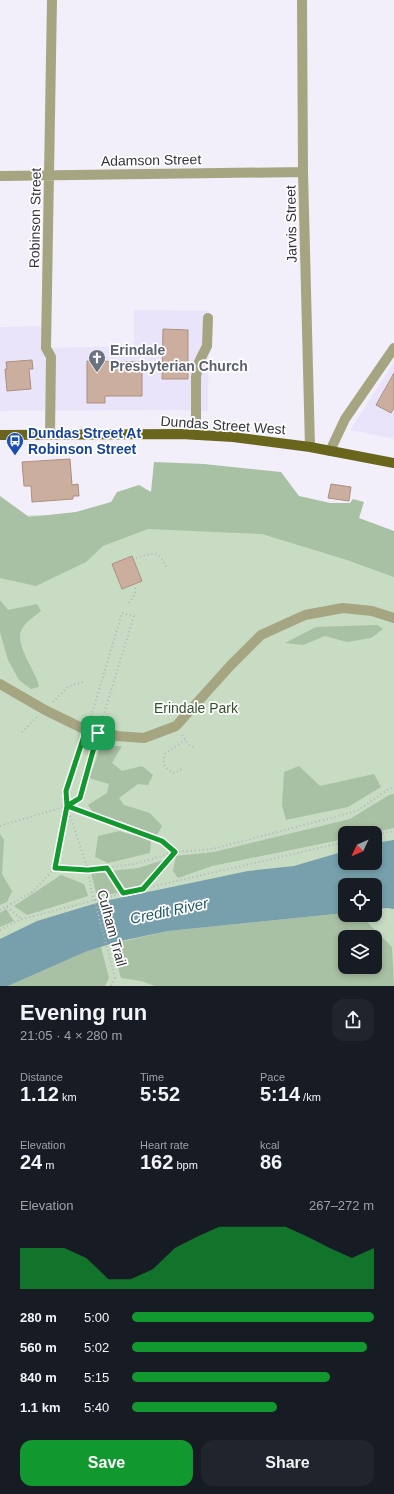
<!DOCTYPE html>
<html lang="en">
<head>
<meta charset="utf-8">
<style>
  :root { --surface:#171b24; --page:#20242c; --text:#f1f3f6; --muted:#9ea1a6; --accent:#11992f }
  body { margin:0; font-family:Arial,sans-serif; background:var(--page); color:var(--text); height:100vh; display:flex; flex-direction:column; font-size:15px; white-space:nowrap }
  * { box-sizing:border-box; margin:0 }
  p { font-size:13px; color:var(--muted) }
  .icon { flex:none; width:22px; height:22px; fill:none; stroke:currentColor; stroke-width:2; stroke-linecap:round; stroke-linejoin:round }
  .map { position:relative; height:986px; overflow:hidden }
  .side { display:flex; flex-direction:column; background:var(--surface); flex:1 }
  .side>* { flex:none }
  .needle { width:26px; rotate:226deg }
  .buttons { position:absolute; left:338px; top:826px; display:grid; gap:8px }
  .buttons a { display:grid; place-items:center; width:44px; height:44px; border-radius:8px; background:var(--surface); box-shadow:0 2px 6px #0003; font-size:20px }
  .pin { position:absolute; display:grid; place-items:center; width:34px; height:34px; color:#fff; margin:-17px; border-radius:8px; box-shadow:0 2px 6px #0006 }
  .round { display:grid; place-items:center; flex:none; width:42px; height:42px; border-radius:12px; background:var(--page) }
  .summary { display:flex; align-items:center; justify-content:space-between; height:68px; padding:0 20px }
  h1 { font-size:22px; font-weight:800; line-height:30px }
  .stats { display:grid; grid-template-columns:repeat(3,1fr); gap:6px; height:68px; padding:4px 20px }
  .stats div { display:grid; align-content:center }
  .stats b { font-size:20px; font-weight:800 }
  .stats small { font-size:11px; font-weight:400 }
  .stats p { font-size:11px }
  .chart { height:112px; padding:8px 20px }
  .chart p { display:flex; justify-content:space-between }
  .chart svg { width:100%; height:72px; margin-top:4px; fill:var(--accent); opacity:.7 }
  .action { display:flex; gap:8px; margin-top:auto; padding:8px 20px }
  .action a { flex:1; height:46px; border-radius:12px; background:var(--accent); color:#fff; font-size:16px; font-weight:800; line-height:46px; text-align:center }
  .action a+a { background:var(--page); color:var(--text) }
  ul { padding:0 20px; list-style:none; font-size:13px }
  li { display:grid; grid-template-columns:64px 48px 1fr; align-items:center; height:30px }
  li i { height:10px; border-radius:5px; background:var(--accent) }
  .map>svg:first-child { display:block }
  .built { fill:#eae4fa }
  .green { fill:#c7dcc3; fill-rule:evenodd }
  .forest { fill:#a8c0a3; fill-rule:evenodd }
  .water { fill:#77a0ac }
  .building { fill:#cbae9d; stroke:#ac907f }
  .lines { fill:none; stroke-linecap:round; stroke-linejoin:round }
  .path { stroke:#b6b3be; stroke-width:2; stroke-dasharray:1 3; stroke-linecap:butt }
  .minor { stroke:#a6a582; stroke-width:10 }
  .major { stroke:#6a651c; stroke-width:10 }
  .path-bridge { stroke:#b6b3be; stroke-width:2; stroke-dasharray:1 3; stroke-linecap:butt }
  .route-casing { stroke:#fff; stroke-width:8 }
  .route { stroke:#11992f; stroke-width:5 }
  .labels { text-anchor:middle; stroke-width:3.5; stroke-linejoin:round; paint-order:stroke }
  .street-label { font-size:14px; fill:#36333e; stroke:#fefefe }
  .worship-label { font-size:14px; font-weight:bold; fill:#5b616d; stroke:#fefefe; text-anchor:start }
  .transit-label { font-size:14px; font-weight:bold; fill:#164399; stroke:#fefefe; text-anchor:start }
  .park-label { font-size:14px; fill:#2f5228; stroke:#fefefe }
  .water-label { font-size:15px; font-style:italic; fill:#1e5865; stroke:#fefefe }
</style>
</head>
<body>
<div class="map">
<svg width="394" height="986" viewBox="0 0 394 986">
  <rect width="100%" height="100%" fill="#f2effb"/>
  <!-- built -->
  <path class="built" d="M134,310L209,311L208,411L174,410L0,411V327L46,326V348L134,346Z
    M394,362V439L350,430Z"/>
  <!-- green -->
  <path class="green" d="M239,512L394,567V986H0V516ZM345,833H375V863H345ZM345,885H375V915H345ZM345,937H375V967H345Z"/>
  <!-- forest -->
  <path class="forest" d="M154,462L204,464L281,472L299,496L330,503H350L353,499L364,502L359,518L394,531V577L347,560L262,534L148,529L103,546L86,562L36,586L0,578V496L29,517L76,512L111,502L117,492L139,485L151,492Z
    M0,600L8,610L37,604L41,611C35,616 28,620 24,626C10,641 37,671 39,687L31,689L19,680L8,660L0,632Z
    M377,625L383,629L371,638L347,642L325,636L303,645L285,643L316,627Z
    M101,746H122L112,763L122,771L142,766L153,775L148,785L138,784L119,798L124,805L150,813L162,826L157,835L93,812L88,805L107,793L109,784L89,778Z
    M299,766L320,786L374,774L381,787L348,807L286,820L282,805L284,772Z
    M394,794V828L372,833H345V839L212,866L178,878L173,871L176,856L214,852L350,819L389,795Z
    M119,831L151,840L150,853L108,863L95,857L98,836Z
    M0,834L4,840L2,874L12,891L7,902L0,905Z
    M164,860L136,889L97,897L91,873L138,868Z
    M61,875L84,884L88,896L27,915L14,906Z
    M6,909L14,921L0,927V913Z
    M345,913V915H360L392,947L394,986H155L141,981L121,978L112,944L168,931ZM345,937H375V967H345Z
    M101,947L109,978L105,986H8L85,952Z"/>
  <!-- water -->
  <path class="water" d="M394,840V909L387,908L375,909V885H345V913L168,931L116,942L85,952L8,986H0V939L37,921L100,902L248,871L294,866L345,851V863H375V843Z"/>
  <!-- building -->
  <path class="building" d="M163,329L188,330V379H162Z
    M32,360L33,369H29L31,389L7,391L5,369H7L6,362Z
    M87,361L142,362V396H105V403H87Z
    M394,373V408L391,413L376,405Z
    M70,459L72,485L78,484L79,496H73V499L32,502L31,486H24L22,462Z
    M331,484L351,487L349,501L328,498Z
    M132,556L142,581L122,589L112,564Z"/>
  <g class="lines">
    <!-- path -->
    <path class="path" d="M136,558C154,553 159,549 167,569
      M129,603L135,594V586
      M157,701L166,708L170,716
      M53,702L69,686L83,682
      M90,720L122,613L134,616L101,723
      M22,732L37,717
      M182,735L189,745L196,748
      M83,739L66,791L67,806L88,870L91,888
      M181,769L175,773C166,771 161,763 165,754L185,740
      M67,806L162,841L175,852L143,888
      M0,826L67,806L80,798L95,742
      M375,835L394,831
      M55,868L67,807
      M107,868L123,893
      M32,892L41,914
      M7,907L22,919
      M0,910L32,892L55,868L88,870L135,864L175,852L213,849L357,811L387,790L394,787
      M0,930L22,919L99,899L345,842
      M111,986L115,978"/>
    <!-- minor -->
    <path class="minor" d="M302,0L303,172L310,447
      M0,176L303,172
      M50,435L51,357L46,348L52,0
      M196,435V377L199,362L207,346L208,318
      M330,451L345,419L394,348
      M0,684L45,710L86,730L117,736L144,738L176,726L230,666L261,635L305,615L343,608L372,611L394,618"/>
    <!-- major -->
    <path class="major" d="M0,435L181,434L233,437L310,447L394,463"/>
    <!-- path-bridge -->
    <path class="path-bridge" d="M91,888L115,978"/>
  </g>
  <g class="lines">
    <defs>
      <path id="route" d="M98,733L86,730L66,791L67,806L55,868L88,870L107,868L123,893L143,889L175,852L162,841L67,806L80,798L98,733"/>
    </defs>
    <!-- route casing -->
    <use href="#route" class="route-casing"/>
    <!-- route -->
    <use href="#route" class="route"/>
  </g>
  <!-- icons -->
  <defs>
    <symbol id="church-pin" viewBox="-11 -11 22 30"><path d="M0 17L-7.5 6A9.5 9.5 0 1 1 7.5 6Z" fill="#6b7280" stroke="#fefefe"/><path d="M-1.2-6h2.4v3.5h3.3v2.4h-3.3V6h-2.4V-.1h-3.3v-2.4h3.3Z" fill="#fff"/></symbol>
    <symbol id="bus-pin" viewBox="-11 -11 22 30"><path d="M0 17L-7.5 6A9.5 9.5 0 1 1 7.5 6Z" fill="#1a4fb4" stroke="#fefefe"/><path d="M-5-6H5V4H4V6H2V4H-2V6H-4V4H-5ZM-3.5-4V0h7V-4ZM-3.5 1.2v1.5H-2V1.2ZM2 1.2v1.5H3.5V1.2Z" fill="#fff"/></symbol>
  </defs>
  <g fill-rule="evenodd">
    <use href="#church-pin" x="87" y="348" width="20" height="27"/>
    <use href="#bus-pin" x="5" y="431" width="20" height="27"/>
  </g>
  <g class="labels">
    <!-- street labels -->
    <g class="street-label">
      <text transform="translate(151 160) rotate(-1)" y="5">Adamson Street</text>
      <text transform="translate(35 218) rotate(-89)" y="5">Robinson Street</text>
      <text transform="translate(291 224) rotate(-91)" y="5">Jarvis Street</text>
      <text transform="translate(223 425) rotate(4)" y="5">Dundas Street West</text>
      <text transform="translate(112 928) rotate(75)" y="5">Culham Trail</text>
    </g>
    <!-- worship labels -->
    <g class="worship-label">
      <text x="110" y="355">Erindale<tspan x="110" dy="16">Presbyterian Church</tspan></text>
    </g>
    <!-- transit labels -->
    <g class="transit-label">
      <text x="28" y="438">Dundas Street At<tspan x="28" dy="16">Robinson Street</tspan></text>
    </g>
    <!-- park labels -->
    <g class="park-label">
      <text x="196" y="713">Erindale Park</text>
    </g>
    <!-- water labels -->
    <g class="water-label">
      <text transform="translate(169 911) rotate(-12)" y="5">Credit River</text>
    </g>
  </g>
</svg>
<div class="buttons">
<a><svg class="needle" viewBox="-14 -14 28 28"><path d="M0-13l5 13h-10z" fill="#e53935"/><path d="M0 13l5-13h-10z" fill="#9ea1a6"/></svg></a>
<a><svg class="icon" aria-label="locate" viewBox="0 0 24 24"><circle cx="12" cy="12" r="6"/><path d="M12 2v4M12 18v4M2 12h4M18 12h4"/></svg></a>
<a><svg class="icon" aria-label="layers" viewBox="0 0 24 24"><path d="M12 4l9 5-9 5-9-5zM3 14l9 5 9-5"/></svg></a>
</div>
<div class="pin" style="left:98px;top:733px;background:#1e9e55"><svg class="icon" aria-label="arrive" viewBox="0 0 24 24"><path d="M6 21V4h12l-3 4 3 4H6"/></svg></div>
</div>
<section class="side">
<div class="summary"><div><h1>Evening run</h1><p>21:05 · 4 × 280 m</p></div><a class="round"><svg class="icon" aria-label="share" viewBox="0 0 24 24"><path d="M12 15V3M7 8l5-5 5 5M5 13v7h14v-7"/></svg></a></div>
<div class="stats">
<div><p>Distance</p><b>1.12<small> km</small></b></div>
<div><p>Time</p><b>5:52</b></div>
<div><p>Pace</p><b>5:14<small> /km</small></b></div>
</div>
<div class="stats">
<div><p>Elevation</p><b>24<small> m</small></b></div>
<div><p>Heart rate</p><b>162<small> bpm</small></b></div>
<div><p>kcal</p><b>86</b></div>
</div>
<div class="chart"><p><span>Elevation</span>267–272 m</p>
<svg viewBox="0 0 160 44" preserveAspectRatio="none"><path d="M0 44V19L10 19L20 19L30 25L40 38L50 38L60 32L70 19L80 12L90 6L100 6L110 6L120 6L130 12L140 19L150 25L160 19V44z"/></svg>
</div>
<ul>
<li><b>280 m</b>5:00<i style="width:100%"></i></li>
<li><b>560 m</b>5:02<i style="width:97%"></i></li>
<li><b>840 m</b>5:15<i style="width:82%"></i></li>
<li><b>1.1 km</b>5:40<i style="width:60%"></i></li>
</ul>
<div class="action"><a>Save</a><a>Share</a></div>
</section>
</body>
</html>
